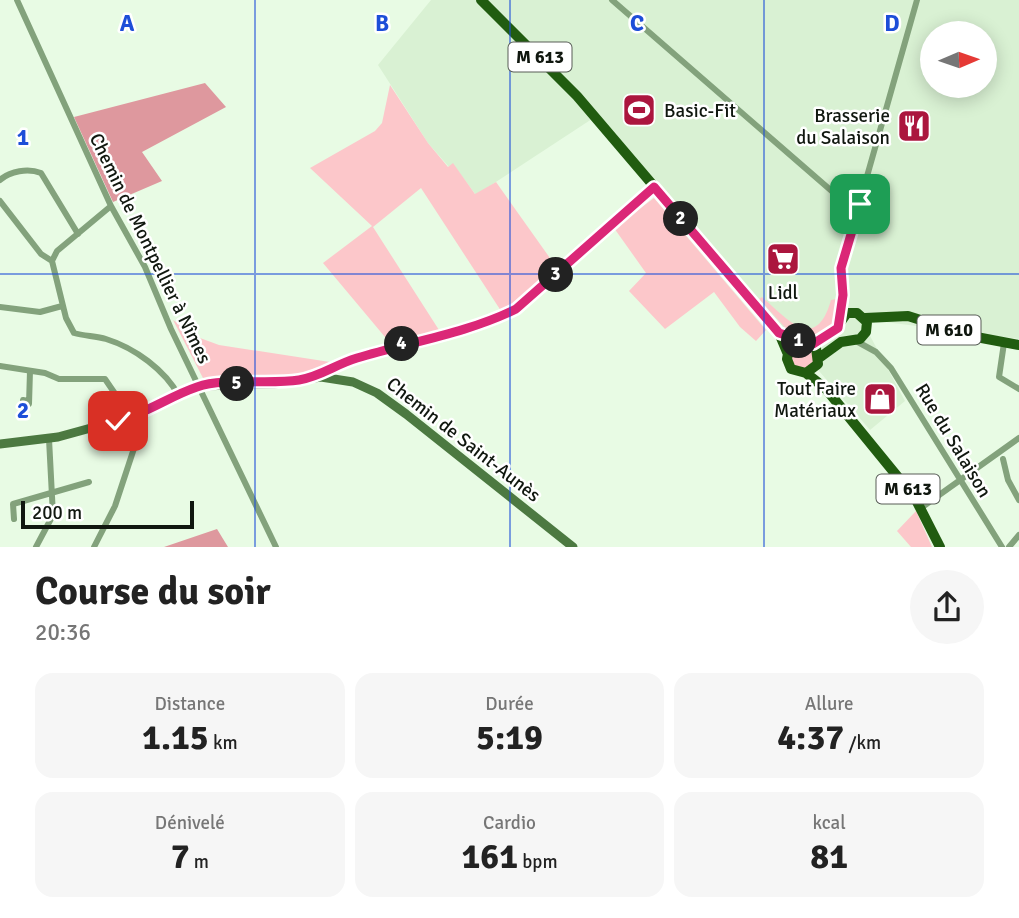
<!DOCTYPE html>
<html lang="fr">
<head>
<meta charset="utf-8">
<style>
  :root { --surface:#fff; --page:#f6f6f6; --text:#222; --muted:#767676 }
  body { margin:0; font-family:Signika,sans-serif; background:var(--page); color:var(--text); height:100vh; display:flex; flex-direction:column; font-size:26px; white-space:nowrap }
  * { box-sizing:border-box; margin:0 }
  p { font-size:23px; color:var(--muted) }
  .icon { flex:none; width:38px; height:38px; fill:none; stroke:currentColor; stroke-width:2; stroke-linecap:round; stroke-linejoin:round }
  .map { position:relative; height:547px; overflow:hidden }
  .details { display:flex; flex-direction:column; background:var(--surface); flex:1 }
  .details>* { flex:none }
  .needle { width:46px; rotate:88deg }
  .controls { position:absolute; left:920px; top:21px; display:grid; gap:14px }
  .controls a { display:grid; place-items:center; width:77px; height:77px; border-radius:50%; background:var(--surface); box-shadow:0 4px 18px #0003; font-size:35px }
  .scale { position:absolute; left:21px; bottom:18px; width:173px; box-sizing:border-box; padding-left:7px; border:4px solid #10170f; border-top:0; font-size:19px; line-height:24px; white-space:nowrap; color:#10170f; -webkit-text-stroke:5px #fff; paint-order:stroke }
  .pin { position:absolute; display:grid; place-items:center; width:60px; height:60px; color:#fff; margin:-30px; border-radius:14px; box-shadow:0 4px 10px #0006 }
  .km { position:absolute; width:35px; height:35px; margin:-18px; border-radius:50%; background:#222; color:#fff; font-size:19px; line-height:35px; text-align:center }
  .round { display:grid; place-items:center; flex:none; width:74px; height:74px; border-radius:37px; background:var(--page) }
  .overview { display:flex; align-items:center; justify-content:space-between; height:119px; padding:0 35px }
  h1 { font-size:38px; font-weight:700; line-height:52px }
  .figures { display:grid; grid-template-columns:repeat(3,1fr); gap:10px; height:119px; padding:7px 35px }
  .figures div { display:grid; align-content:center; border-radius:18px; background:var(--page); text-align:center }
  .figures b { font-size:35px; font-weight:700 }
  .figures small { font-size:19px; font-weight:400 }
  .figures p { font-size:19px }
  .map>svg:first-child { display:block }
  .built { fill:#d9f1d3; fill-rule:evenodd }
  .green { fill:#fcc7ca }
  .forest { fill:#de989e }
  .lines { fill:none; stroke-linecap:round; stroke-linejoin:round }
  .street { stroke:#83a27c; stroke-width:6 }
  .secondary { stroke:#4c7941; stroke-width:9 }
  .primary { stroke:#215c10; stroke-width:10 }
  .route-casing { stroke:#fff; stroke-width:14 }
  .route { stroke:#db2777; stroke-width:9 }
  .grid { fill:none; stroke:#1d4ed8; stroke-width:2; stroke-opacity:0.55 }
  .labels { text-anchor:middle; stroke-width:5; stroke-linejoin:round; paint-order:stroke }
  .shield { fill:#fff; stroke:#585d57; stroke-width:2 }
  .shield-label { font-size:18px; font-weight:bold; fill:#10170f }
  .poi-label { font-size:19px; fill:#10170f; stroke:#fff; text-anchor:end }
  .street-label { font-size:19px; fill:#10170f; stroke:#fff }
  .grid-label { font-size:23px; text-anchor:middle; font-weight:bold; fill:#1d4ed8; stroke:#fff; stroke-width:5; stroke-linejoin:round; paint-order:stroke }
</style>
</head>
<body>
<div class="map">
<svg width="1019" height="547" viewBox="0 0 1019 547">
  <rect width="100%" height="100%" fill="#e8fbe4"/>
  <!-- built -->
  <path class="built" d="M431,0H1019V339L861,319L905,401L870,430L598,115L476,195L453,164L449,167L428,143L378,65ZM933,33H985V86H933Z"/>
  <!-- green -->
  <path class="green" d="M390,85L428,143L448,167L453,163L475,194L496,182L557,268L503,314L421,188L373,227L439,330L390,343L323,263L372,226L310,168L375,131L382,123Z
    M654,198L766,330L756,341L740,327L714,292L665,329L629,291L646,273L614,228Z
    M762,297C788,320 816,353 831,300L836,299C838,329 822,343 792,335L759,299Z
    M173,320L200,338L219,345L330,362C304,387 240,380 204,380Z
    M792 358a11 11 0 1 1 22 0a11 11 0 1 1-22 0Z
    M916,511L932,547H911L897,531Z"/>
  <!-- forest -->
  <path class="forest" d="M205,83L226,107L142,152L162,181L113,202L74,117Z
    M217,529L228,547H164Z"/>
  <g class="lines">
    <!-- street -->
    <path class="street" d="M17,0L111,206L145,267L171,329L276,547
      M612,0L857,213
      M0,180C10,171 28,168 41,173L78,234
      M0,201L41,254L52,261
      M111,206L57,251L52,261L66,318L74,333C84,336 96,336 106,339C135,348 165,370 179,396
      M0,307L40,312L62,306
      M842,317L841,268L917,0
      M856,341L876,352L891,368L1002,547
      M1004,343L999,377L1019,389
      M0,366L45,373L59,379H105L131,417
      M321,377C344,351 449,333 486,323C497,320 507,314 516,309L654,187
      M28,401L23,400V407L29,404L30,371
      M1003,459L1008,480L1019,500
      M921,508L1019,438
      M14,519L13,504L89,482
      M36,547L53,515L49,439
      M94,547L115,506L146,412
      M1009,547L1019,535"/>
    <!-- secondary -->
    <path class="secondary" d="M0,444L58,437L131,417L199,386L274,384L321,377L353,382L377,393L406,414L573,547"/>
    <!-- primary -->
    <path class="primary" d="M481,0L577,96L779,333L787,352
      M865,318L908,316L971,336L1019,345
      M780,333C791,339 807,339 816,348L818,364L806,373L791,369L787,359L789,349L803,341
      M813,344L833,333L847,313H857L867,322L866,332L860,339L841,342L819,358
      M806,373L826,389L915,498L940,547"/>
  </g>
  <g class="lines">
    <defs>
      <path id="route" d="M118,421C147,413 170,396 197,387C225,377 268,385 299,380C322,376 334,365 357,358C410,342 468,333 516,309L654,187L779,333L813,344L838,328L843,295L841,268L860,204"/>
    </defs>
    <!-- route casing -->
    <use href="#route" class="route-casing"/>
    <!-- route -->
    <use href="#route" class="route"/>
  </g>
  <!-- grid -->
  <path class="grid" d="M255,0V547M510,0V547M764,0V547M0,274H1019"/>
  <!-- icons -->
  <defs>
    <symbol id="stadium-square" viewBox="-11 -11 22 22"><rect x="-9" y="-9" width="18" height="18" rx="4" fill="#ab163e" stroke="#fff"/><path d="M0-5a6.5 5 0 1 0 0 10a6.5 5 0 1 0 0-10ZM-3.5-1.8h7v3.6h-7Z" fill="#fff"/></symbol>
    <symbol id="restaurant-square" viewBox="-11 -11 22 22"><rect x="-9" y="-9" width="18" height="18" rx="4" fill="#ab163e" stroke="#fff"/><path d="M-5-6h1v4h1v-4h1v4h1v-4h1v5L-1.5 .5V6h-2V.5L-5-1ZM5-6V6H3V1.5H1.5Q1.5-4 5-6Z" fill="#fff"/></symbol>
    <symbol id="supermarket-square" viewBox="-11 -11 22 22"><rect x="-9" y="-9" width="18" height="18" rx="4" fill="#ab163e" stroke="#fff"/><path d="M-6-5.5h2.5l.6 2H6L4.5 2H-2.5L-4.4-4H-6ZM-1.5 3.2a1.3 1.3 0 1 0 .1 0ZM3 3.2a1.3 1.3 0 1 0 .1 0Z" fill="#fff"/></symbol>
    <symbol id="shop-square" viewBox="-11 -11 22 22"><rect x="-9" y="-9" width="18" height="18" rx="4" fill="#ab163e" stroke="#fff"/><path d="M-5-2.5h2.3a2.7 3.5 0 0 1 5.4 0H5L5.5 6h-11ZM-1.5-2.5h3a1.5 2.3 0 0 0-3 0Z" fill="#fff"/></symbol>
  </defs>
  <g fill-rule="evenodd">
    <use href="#stadium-square" x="620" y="91" width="38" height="38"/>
    <use href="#restaurant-square" x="895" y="107" width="38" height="38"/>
    <use href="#supermarket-square" x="764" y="240" width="38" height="38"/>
    <use href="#shop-square" x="861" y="380" width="38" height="38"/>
  </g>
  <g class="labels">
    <!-- shield labels -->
    <g class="shield">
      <rect x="508.5" y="42.5" width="63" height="29" rx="5"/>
      <rect x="917.5" y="315.5" width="63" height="29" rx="5"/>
      <rect x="876.5" y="474.5" width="63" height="29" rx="5"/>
    </g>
    <g class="shield-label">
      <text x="540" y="63">M 613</text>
      <text x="949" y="336">M 610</text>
      <text x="908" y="495">M 613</text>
    </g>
    <!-- poi labels -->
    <g class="poi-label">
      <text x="664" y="117" text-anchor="start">Basic-Fit</text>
      <text x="890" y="122">Brasserie<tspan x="890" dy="22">du Salaison</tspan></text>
      <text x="783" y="299" text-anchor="middle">Lidl</text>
      <text x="856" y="395">Tout Faire<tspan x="856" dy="22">Matériaux</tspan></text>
    </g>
    <!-- street labels -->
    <g class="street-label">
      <text transform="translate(151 248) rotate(64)" y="7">Chemin de Montpellier à Nîmes</text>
      <text transform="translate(464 439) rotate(38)" y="7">Chemin de Saint-Aunès</text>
      <text transform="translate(954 440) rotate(59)" y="7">Rue du Salaison</text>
    </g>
  </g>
  <g class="grid-label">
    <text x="127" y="31">A</text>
    <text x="382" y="31">B</text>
    <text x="637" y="31">C</text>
    <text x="892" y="31">D</text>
    <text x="23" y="145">1</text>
    <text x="23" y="418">2</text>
  </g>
</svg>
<div class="controls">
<a><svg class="needle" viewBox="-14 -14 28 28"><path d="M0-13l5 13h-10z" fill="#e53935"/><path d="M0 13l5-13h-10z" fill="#767676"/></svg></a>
</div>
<div class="scale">200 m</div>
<div class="pin" style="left:860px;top:204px;background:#1e9e55"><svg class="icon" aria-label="arrive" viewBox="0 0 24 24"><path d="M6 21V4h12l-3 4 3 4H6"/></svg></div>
<div class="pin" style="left:118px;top:421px;background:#d93025"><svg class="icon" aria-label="check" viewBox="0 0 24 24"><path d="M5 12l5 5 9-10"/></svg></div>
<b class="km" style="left:799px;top:341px">1</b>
<b class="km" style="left:681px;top:219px">2</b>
<b class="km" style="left:556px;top:275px">3</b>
<b class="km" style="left:402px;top:344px">4</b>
<b class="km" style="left:237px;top:384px">5</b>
</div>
<section class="details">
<div class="overview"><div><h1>Course du soir</h1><p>20:36</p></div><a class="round"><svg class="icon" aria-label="share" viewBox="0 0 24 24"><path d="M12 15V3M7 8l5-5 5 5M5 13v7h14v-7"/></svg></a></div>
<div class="figures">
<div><p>Distance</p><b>1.15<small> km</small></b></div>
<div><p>Durée</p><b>5:19</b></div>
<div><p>Allure</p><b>4:37<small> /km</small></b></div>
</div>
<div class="figures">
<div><p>Dénivelé</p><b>7<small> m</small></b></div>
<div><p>Cardio</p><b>161<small> bpm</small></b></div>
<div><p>kcal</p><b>81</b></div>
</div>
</section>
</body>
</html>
